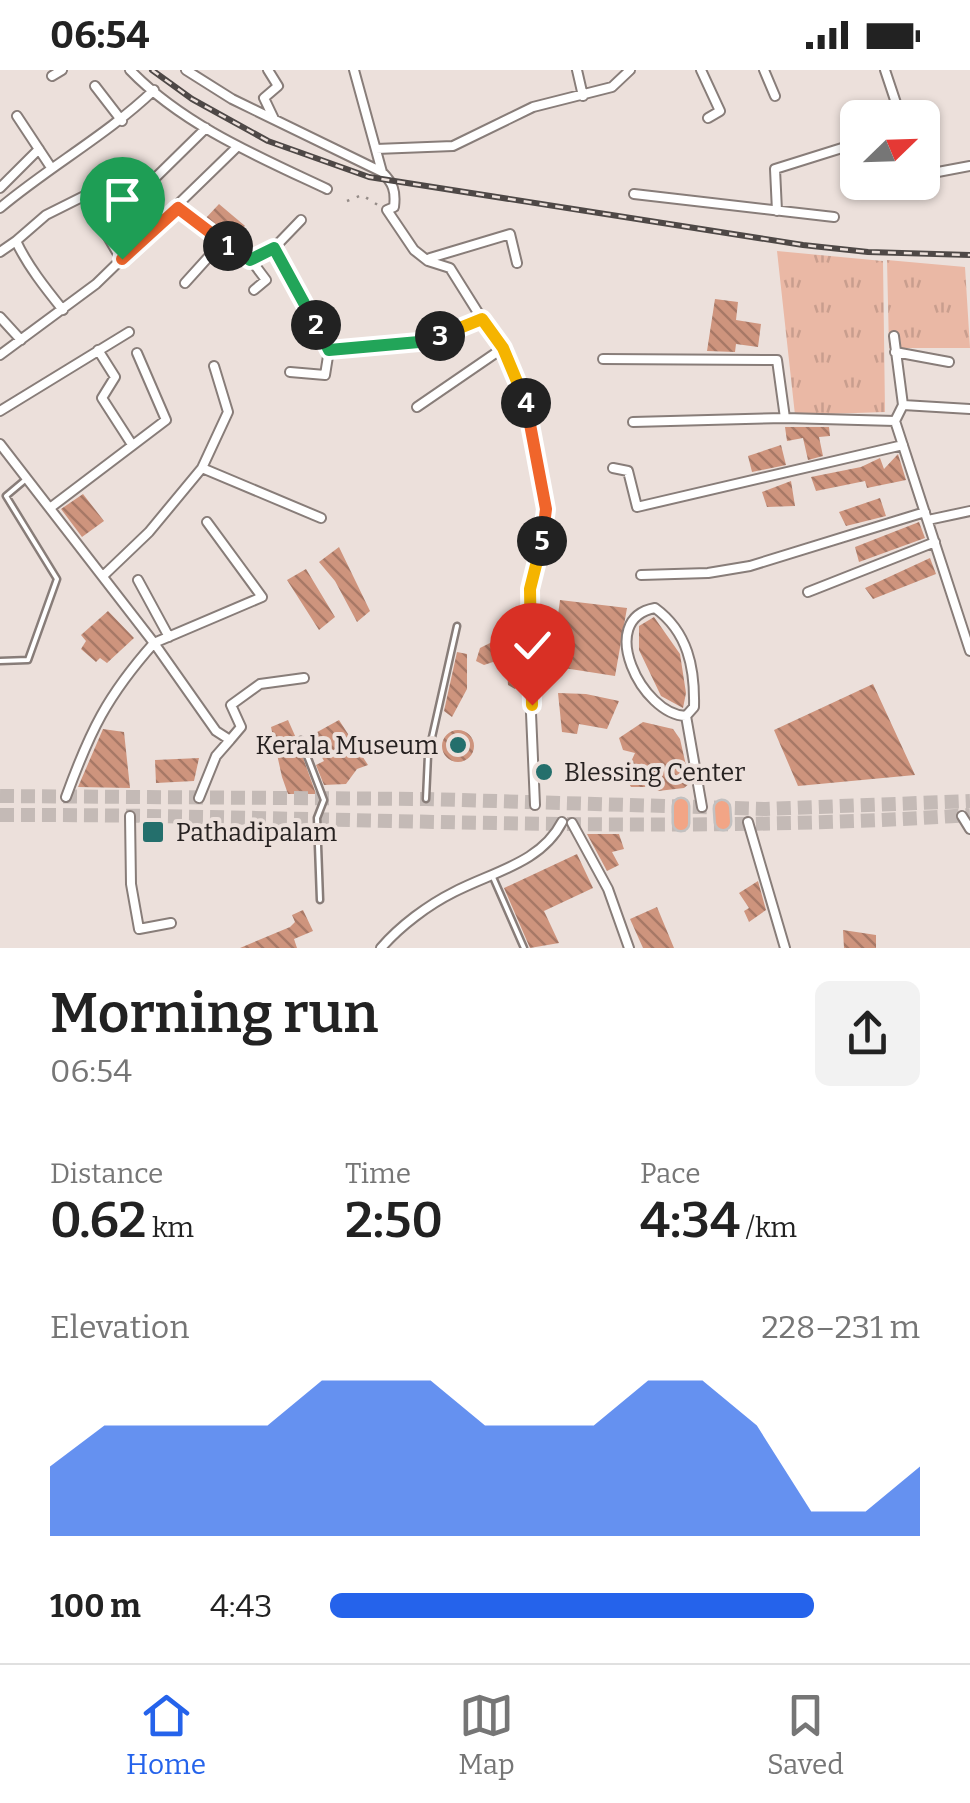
<!DOCTYPE html>
<html lang="en">
<head>
<meta charset="utf-8">
<style>
  :root { --surface:#fff; --page:#f2f2f2; --text:#222; --muted:#767676; --line:#e0e0e0; --accent:#2563eb }
  body { margin:0; font-family:Bitter,serif; background:var(--page); color:var(--text); height:100vh; display:flex; flex-direction:column; font-size:38px; white-space:nowrap }
  * { box-sizing:border-box; margin:0 }
  p { font-size:32px; color:var(--muted) }
  .icon { flex:none; width:55px; height:55px; fill:none; stroke:currentColor; stroke-width:2; stroke-linecap:round; stroke-linejoin:round }
  .map { position:relative; height:878px; overflow:hidden }
  .panel { display:flex; flex-direction:column; background:var(--surface); flex:1 }
  .panel>* { flex:none }
  .needle { width:65px; rotate:67deg }
  .tools { position:absolute; left:840px; top:30px; display:grid; gap:20px }
  .tools a { display:grid; place-items:center; width:100px; height:100px; border-radius:15px; background:var(--surface); box-shadow:0 2px 8px #0004; font-size:50px }
  .pin { position:absolute; display:grid; place-items:center; width:85px; height:85px; color:#fff; margin:-102px -42px; border-radius:50% 50% 50% 0; rotate:-45deg; box-shadow:0 0 10px #0007 }
  .pin .icon { rotate:45deg }
  .km { position:absolute; width:50px; height:50px; margin:-25px; border-radius:50%; background:#222; color:#fff; font-size:28px; line-height:50px; text-align:center }
  .round { display:grid; place-items:center; flex:none; width:105px; height:105px; border-radius:15px; background:var(--page) }
  .head { display:flex; align-items:center; justify-content:space-between; height:170px; padding:0 50px }
  h1 { font-size:55px; font-weight:600; line-height:75px }
  .stats { display:grid; grid-template-columns:repeat(3,1fr); gap:15px; height:170px; padding:10px 50px }
  .stats div { display:grid; align-content:center }
  .stats b { font-size:50px; font-weight:600 }
  .stats small { font-size:28px; font-weight:400 }
  .stats p { font-size:28px }
  .chart { height:280px; padding:20px 50px }
  .chart p { display:flex; justify-content:space-between }
  .chart svg { width:100%; height:180px; margin-top:10px; fill:var(--accent); opacity:.7 }
  ul { padding:0 50px; list-style:none; font-size:32px }
  li { display:grid; grid-template-columns:160px 120px 1fr; align-items:center; height:75px }
  li i { height:25px; border-radius:12px; background:var(--accent) }
  .status { display:flex; justify-content:space-between; align-items:center; height:70px; padding:0 50px; background:var(--surface); direction:ltr }
  .status svg { height:28px; fill:currentColor }
  .tab-bar { display:flex; justify-content:space-around; align-items:center; height:140px; border-top:2px solid var(--line); background:var(--surface); font-size:28px; color:var(--muted) }
  .tab-bar a { display:grid; justify-items:center; gap:5px }
  .tab-bar .active { color:var(--accent) }
  .map>svg:first-child { display:block }
  .grass { fill:url(#grass-tufts) }
  .building { fill:url(#building-back-hatch) }
  .lines { fill:none; stroke-linecap:round; stroke-linejoin:round }
  .highway-tunnel { stroke:#c4bab6; stroke-width:14; stroke-dasharray:14 7; stroke-linecap:butt }
  .lane-casing { stroke:#887d79; stroke-width:9 }
  .street-casing { stroke:#887d79; stroke-width:12 }
  .highway-casing { stroke:#c2c1c1; stroke-width:19 }
  .path { stroke:#948b87; stroke-width:2.5; stroke-dasharray:2.5 8; stroke-linecap:butt }
  .lane { stroke:#fff; stroke-width:4 }
  .street { stroke:#fff; stroke-width:8 }
  .highway { stroke:#f2a586; stroke-width:14 }
  .rail-casing { stroke:#4e4846; stroke-width:6 }
  .rail { stroke:#ece0db; stroke-width:2.5; stroke-dasharray:8; stroke-linecap:butt }
  .split-1-casing { stroke:#fff; stroke-width:20 }
  .split-2-casing { stroke:#fff; stroke-width:20 }
  .split-3-casing { stroke:#fff; stroke-width:20 }
  .split-4-casing { stroke:#fff; stroke-width:20 }
  .split-5-casing { stroke:#fff; stroke-width:20 }
  .split-6-casing { stroke:#fff; stroke-width:20 }
  .split-1 { stroke:#f0652b; stroke-width:12 }
  .split-2 { stroke:#22a559; stroke-width:12 }
  .split-3 { stroke:#22a559; stroke-width:12 }
  .split-4 { stroke:#f5b400; stroke-width:12 }
  .split-5 { stroke:#f0652b; stroke-width:12 }
  .split-6 { stroke:#f5b400; stroke-width:12 }
  .poi-dot { fill:#246f6c; stroke:#ece0db; stroke-width:4 }
  .labels { text-anchor:middle; stroke-width:8; stroke-linejoin:round; paint-order:stroke }
  .poi-label { font-size:25px; fill:#262120; stroke:#ece0db; text-anchor:start }
</style>
</head>
<body>
<div class="status"><b>06:54</b><svg viewBox="0 0 49 12"><path d="M0 12V9h3v3zM5 12V6h3v6zM10 12V3h3v9zM15 12V0h3v12zM26 1h20v11H26zM47 4h2v5h-2z"/></svg></div>
<div class="map">
<svg width="970" height="878" viewBox="0 0 970 878">
  <defs>
    <pattern id="grass-tufts" width="24" height="20" patternUnits="userSpaceOnUse" patternTransform="scale(2.5)"><rect width="24" height="20" fill="#eab8a5"/><path d="M3 7l-1-3M5 7V3M7 7l1-3M15 17l-1-3M17 17v-4M19 17l1-3" fill="none" stroke="#c99e8e"/></pattern>
    <pattern id="building-back-hatch" width="6" height="6" patternUnits="userSpaceOnUse" patternTransform="scale(2.5)"><rect width="6" height="6" fill="#ce947d"/><path d="M-1 5l2 2M0 0l6 6M5-1l2 2" fill="none" stroke="#a77866"/></pattern>
  </defs>
  <rect width="100%" height="100%" fill="#ece0db"/>
  <!-- grass -->
  <path class="grass" d="M777,181L883,191L885,342L795,345Z
    M887,190L965,197L970,278H889Z"/>
  <!-- building -->
  <path class="building" d="M219,134L245,156L232,167L205,149Z
    M715,229L738,232L736,250L761,254L758,277L736,274L735,282L707,281Z
    M785,357H829L830,366L819,367L823,386L808,390L803,368L787,371Z
    M781,375L786,395L752,402L748,386Z
    M898,384L906,410L867,418L865,411L816,421L811,407L861,397L880,388L884,399Z
    M791,411L795,436L767,437L762,422Z
    M83,424L104,451L82,467L61,439Z
    M880,428L886,446L846,456L839,442Z
    M919,452L925,468L859,492L855,477Z
    M339,477L370,541L357,552L335,511L319,492Z
    M930,488L936,504L873,529L865,518Z
    M306,499L335,547L319,560L287,510Z
    M560,530L627,538L615,606L551,596Z
    M108,541L134,568L107,593L100,588L96,592L81,579L86,571L81,565Z
    M654,547L680,584L686,623L683,638L661,626L639,580V556Z
    M500,568L521,577L522,610L515,619L508,615L507,599L499,590L484,595L476,591L480,578Z
    M457,582L467,584V619L452,647L444,641Z
    M873,614L915,705L798,716L774,660Z
    M558,623L586,624L619,631L607,659L579,654L577,664L562,662Z
    M288,650L296,668L316,724H288L282,707L271,657Z
    M339,650L368,695L357,699L346,714L324,715L316,695L324,691L310,666Z
    M643,652L673,659L680,669L690,713L684,718L658,721L656,717H631L625,707L634,706L629,696L635,683L623,680L619,668Z
    M103,659L124,662L130,718L78,717Z
    M442 676a16 16 0 1 1 32 0a16 16 0 1 1-32 0Z
    M199,688L194,711L156,713L155,690Z
    M587,764H619L624,779L612,782L619,795L607,801Z
    M577,784L593,818L544,841L559,873L530,878L504,818Z
    M758,811L766,840L749,852L744,841L749,838L739,823Z
    M657,837L674,878H643L630,849Z
    M303,840L313,861L294,869L297,878H240L290,857L295,852L292,845Z
    M843,860L876,865V878H844Z"/>
  <g class="lines">
    <!-- highway-tunnel -->
    <path class="highway-tunnel" d="M0,726L426,729L766,739L970,731
      M0,745C323,744 648,767 970,745"/>
    <defs>
      <path id="lane" d="M0,591L28,590L57,509L6,426L25,410
        M301,670L324,730L317,748L320,830
        M426,729L428,685L457,556
        M492,805L524,878"/>
      <path id="street" d="M130,0C183,55 259,87 327,119
        M186,0L232,29L382,102C393,113 396,121 394,137L387,140L414,180L428,191L450,198L482,249
        M268,0L278,16L264,28L274,49
        M354,0L382,102
        M577,0L583,26
        M701,0L720,41L708,48
        M764,0L775,26
        M885,0L901,48
        M52,6L62,0
        M95,16L122,51
        M17,46L50,96
        M376,79L453,76L533,37L612,17L630,0
        M922,105L970,96
        M150,113L206,58
        M0,118L39,79
        M634,124L834,147
        M0,138C50,96 107,65 154,20
        M177,138L251,190L274,178L329,280L419,273L482,249L503,278L528,337L546,439L531,519L528,574L535,735
        M777,141L775,99L858,73
        M16,171L46,145L84,126L121,189
        M274,178L301,150
        M0,182L16,171C27,195 46,219 63,240
        M430,188L510,164L517,193
        M251,190L266,210L254,220
        M185,213L222,172
        M0,247L21,270
        M894,266L903,335L895,351
        M98,280L115,307L102,328L131,373
        M895,282L949,292
        M0,285L96,214L237,77
        M603,289L777,290L785,348L895,351L970,581
        M290,302L325,305L329,280
        M903,335L970,339
        M417,337L503,278
        M0,341L129,262
        M633,352L785,348
        M0,374L154,573C107,626 90,661 66,727
        M202,398L321,448
        M613,398L628,401L637,437L903,375
        M50,438L166,350L137,283
        M928,450L970,441
        M641,505L708,503L750,496L925,442
        M103,506L149,462L202,398L228,342L214,296
        M138,510L169,567
        M808,522L935,472
        M686,646C642,645 595,549 655,538C688,562 695,598 694,637L686,646L702,737
        M230,670L241,657L231,635L260,614L304,608
        M199,728L216,686L230,670L216,661L154,573L262,527L207,452
        M130,746L131,814L139,859L171,853
        M962,746L970,759
        M748,752L785,878
        M572,753L608,819L629,878
        M381,878C400,856 428,835 454,822C492,802 541,793 562,752"/>
      <path id="highway" d="M722,738L723,752
        M681,753V736"/>
    </defs>
    <!-- lane casing -->
    <use href="#lane" class="lane-casing"/>
    <!-- street casing -->
    <use href="#street" class="street-casing"/>
    <!-- highway casing -->
    <use href="#highway" class="highway-casing"/>
    <!-- path -->
    <path class="path" d="M347,131L362,125L381,137"/>
    <!-- lane -->
    <use href="#lane" class="lane"/>
    <!-- street -->
    <use href="#street" class="street"/>
    <!-- highway -->
    <use href="#highway" class="highway"/>
    <defs>
      <path id="rail" d="M152,0L192,29L268,71L369,107L803,175L868,182L970,185"/>
    </defs>
    <!-- rail casing -->
    <use href="#rail" class="rail-casing"/>
    <!-- rail -->
    <use href="#rail" class="rail"/>
  </g>
  <g class="lines">
    <defs>
      <path id="split-1" d="M122,189L178,138L228,176"/>
      <path id="split-2" d="M228,176L250,190L274,178L316,255"/>
      <path id="split-3" d="M316,255L329,280L419,272L440,266"/>
      <path id="split-4" d="M440,266L482,249L503,278L526,333"/>
      <path id="split-5" d="M526,333L546,439L542,471"/>
      <path id="split-6" d="M532,635L530,519L542,471"/>
    </defs>
    <!-- split-1 casing -->
    <use href="#split-1" class="split-1-casing"/>
    <!-- split-2 casing -->
    <use href="#split-2" class="split-2-casing"/>
    <!-- split-3 casing -->
    <use href="#split-3" class="split-3-casing"/>
    <!-- split-4 casing -->
    <use href="#split-4" class="split-4-casing"/>
    <!-- split-5 casing -->
    <use href="#split-5" class="split-5-casing"/>
    <!-- split-6 casing -->
    <use href="#split-6" class="split-6-casing"/>
    <!-- split-1 -->
    <use href="#split-1" class="split-1"/>
    <!-- split-2 -->
    <use href="#split-2" class="split-2"/>
    <!-- split-3 -->
    <use href="#split-3" class="split-3"/>
    <!-- split-4 -->
    <use href="#split-4" class="split-4"/>
    <!-- split-5 -->
    <use href="#split-5" class="split-5"/>
    <!-- split-6 -->
    <use href="#split-6" class="split-6"/>
  </g>
  <!-- markers -->
  <g class="poi-dot">
    <circle cx="458" cy="675" r="10"/>
    <circle cx="544" cy="702" r="10"/>
    <rect x="141" y="750" width="24" height="24" rx="5"/>
  </g>
  <g class="labels">
    <!-- poi labels -->
    <g class="poi-label">
      <text x="438" y="684" text-anchor="end">Kerala Museum</text>
      <text x="564" y="711">Blessing Center</text>
      <text x="176" y="771">Pathadipalam</text>
    </g>
  </g>
</svg>
<div class="tools">
<a><svg class="needle" viewBox="-14 -14 28 28"><path d="M0-13l5 13h-10z" fill="#e53935"/><path d="M0 13l5-13h-10z" fill="#767676"/></svg></a>
</div>
<div class="pin" style="left:122px;top:189px;background:#1e9e55"><svg class="icon" aria-label="arrive" viewBox="0 0 24 24"><path d="M6 21V4h12l-3 4 3 4H6"/></svg></div>
<div class="pin" style="left:532px;top:635px;background:#d93025"><svg class="icon" aria-label="check" viewBox="0 0 24 24"><path d="M5 12l5 5 9-10"/></svg></div>
<b class="km" style="left:228px;top:176px">1</b>
<b class="km" style="left:316px;top:255px">2</b>
<b class="km" style="left:440px;top:266px">3</b>
<b class="km" style="left:526px;top:333px">4</b>
<b class="km" style="left:542px;top:471px">5</b>
</div>
<section class="panel">
<div class="head"><div><h1>Morning run</h1><p>06:54</p></div><a class="round"><svg class="icon" aria-label="share" viewBox="0 0 24 24"><path d="M12 15V3M7 8l5-5 5 5M5 13v7h14v-7"/></svg></a></div>
<div class="stats">
<div><p>Distance</p><b>0.62<small> km</small></b></div>
<div><p>Time</p><b>2:50</b></div>
<div><p>Pace</p><b>4:34<small> /km</small></b></div>
</div>
<div class="chart"><p><span>Elevation</span>228–231 m</p>
<svg viewBox="0 0 160 44" preserveAspectRatio="none"><path d="M0 44V27L10 17L20 17L30 17L40 17L50 6L60 6L70 6L80 17L90 17L100 17L110 6L120 6L130 17L140 38L150 38L160 27V44z"/></svg>
</div>
<ul>
<li><b>100 m</b>4:43<i style="width:82%"></i></li>
</ul>
</section>
<nav class="tab-bar">
<a class="active"><svg class="icon" aria-label="home" viewBox="0 0 24 24"><path d="M3 11l9-7 9 7M6 9v11h12V9"/></svg>Home</a>
<a><svg class="icon" aria-label="map" viewBox="0 0 24 24"><path d="M3 6l6-2 6 2 6-2v14l-6 2-6-2-6 2zM9 4v14M15 6v14"/></svg>Map</a>
<a><svg class="icon" aria-label="saved" viewBox="0 0 24 24"><path d="M7 4h10v16l-5-4-5 4z"/></svg>Saved</a>
</nav>
</body>
</html>
